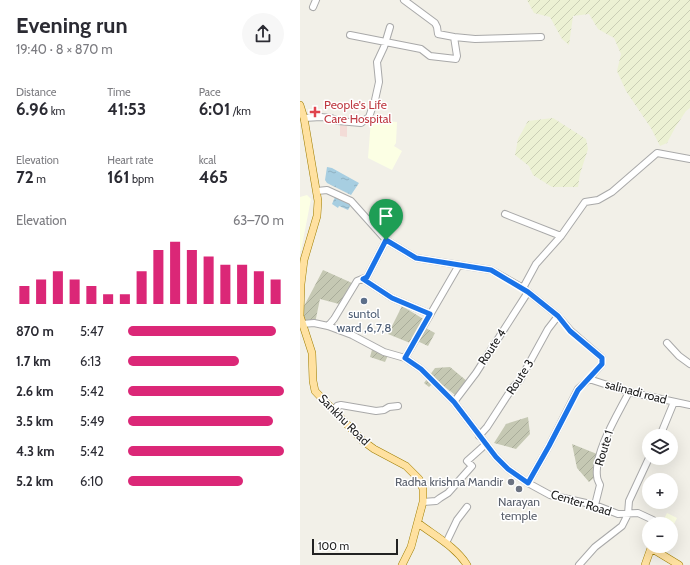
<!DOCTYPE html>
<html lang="en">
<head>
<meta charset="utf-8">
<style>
  :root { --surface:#fff; --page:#f7f7f7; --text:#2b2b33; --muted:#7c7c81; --accent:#db2777 }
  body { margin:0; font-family:Cabin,sans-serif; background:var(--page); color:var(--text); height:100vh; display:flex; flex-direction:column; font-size:15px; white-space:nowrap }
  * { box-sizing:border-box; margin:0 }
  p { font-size:13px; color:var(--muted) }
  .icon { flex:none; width:22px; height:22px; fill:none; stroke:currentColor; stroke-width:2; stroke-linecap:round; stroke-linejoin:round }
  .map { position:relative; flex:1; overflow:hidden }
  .drawer { display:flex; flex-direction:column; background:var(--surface); width:300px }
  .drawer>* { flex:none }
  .buttons { position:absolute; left:342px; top:429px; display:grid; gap:8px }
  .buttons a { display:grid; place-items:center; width:36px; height:36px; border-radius:50%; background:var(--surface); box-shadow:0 4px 16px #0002; font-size:20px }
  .scale { position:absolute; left:12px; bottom:10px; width:86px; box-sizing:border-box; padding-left:4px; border:2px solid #222; border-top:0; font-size:11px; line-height:14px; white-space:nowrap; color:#222; -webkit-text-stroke:3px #fff; paint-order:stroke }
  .pin { position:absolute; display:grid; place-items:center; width:34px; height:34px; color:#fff; margin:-41px -17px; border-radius:50% 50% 50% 0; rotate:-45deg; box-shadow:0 0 4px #0007 }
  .pin .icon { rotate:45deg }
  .round { display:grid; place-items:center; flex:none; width:42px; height:42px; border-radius:21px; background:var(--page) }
  .summary { display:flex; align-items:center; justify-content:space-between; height:68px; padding:0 16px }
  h1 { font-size:22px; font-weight:700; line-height:30px }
  .figures { display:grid; grid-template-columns:repeat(3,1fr); gap:6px; height:68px; padding:4px 16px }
  .figures div { display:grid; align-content:center }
  .figures b { font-size:17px; font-weight:700 }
  .figures small { font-size:11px; font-weight:400 }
  .figures p { font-size:11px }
  .chart { height:112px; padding:8px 16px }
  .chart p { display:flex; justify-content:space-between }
  .chart svg { width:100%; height:72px; margin-top:4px; stroke:var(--accent); stroke-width:6 }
  ul { padding:0 16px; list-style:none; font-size:13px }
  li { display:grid; grid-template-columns:64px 48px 1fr; align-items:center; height:30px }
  li i { height:10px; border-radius:5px; background:var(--accent) }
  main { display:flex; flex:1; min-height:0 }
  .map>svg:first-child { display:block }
  .commercial { fill:#f3dcd7 }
  .education { fill:#fcffe4 }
  .construction { fill:url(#construction-furrows) }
  .farmland { fill:url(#farmland-furrows) }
  .water { fill:url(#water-ripples) }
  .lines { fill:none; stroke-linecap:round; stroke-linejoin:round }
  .minor-casing { stroke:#a9a9a9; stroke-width:8 }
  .major-casing { stroke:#9f7d00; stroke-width:8 }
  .minor { stroke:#fff; stroke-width:6 }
  .major { stroke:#ffe1a0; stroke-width:7 }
  .route-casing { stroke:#fff; stroke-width:8 }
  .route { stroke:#1a73e8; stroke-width:5 }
  .health-dot { fill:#e0444e; stroke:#fff; stroke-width:1.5 }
  .service-dot { fill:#5c6f8a; stroke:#fff; stroke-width:1.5 }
  .worship-dot { fill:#6b7280; stroke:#fff; stroke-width:1.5 }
  .labels { text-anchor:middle; stroke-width:3; stroke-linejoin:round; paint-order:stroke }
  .health-label { font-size:12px; fill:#be3a42; stroke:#fff; text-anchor:start }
  .service-label { font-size:12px; fill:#4e5e75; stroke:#fff }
  .street-label { font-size:12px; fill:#222; stroke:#fff }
  .worship-label { font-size:12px; fill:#5b616d; stroke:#fff; text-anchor:end }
</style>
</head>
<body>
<main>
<section class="drawer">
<div class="summary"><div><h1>Evening run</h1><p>19:40 · 8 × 870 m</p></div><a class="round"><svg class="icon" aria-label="share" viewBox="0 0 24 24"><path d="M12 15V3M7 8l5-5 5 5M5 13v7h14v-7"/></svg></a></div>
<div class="figures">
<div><p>Distance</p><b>6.96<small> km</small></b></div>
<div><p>Time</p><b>41:53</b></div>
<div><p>Pace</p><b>6:01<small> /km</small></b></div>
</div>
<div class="figures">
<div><p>Elevation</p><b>72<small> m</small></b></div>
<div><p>Heart rate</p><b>161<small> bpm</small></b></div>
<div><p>kcal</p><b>465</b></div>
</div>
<div class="chart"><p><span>Elevation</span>63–70 m</p>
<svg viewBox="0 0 160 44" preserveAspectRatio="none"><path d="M5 44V33M15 44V29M25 44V24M35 44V29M45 44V33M55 44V38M65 44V38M75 44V24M85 44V11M95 44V6M105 44V11M115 44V15M125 44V20M135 44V20M145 44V24M155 44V29"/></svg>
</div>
<ul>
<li><b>870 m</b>5:47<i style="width:95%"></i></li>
<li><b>1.7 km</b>6:13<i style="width:71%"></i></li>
<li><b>2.6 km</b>5:42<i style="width:100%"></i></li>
<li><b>3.5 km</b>5:49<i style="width:93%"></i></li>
<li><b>4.3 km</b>5:42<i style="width:100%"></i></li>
<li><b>5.2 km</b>6:10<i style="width:74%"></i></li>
</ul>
</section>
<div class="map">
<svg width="390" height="565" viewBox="0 0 390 565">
  <defs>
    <pattern id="construction-furrows" width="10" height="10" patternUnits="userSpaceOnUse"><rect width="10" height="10" fill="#c5c8b3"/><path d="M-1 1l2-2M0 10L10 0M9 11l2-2" fill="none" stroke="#a9ac9a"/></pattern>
    <pattern id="farmland-furrows" width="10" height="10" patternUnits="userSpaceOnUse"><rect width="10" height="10" fill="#ecf1d3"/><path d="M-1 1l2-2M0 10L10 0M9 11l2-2" fill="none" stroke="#caceb5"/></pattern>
    <pattern id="water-ripples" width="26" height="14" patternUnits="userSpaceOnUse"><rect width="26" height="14" fill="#a7cee1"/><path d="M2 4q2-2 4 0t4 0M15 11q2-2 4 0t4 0" fill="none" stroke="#8fb1c1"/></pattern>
  </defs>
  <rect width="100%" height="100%" fill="#f2f0e8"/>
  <!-- commercial -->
  <path class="commercial" d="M40,125L47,126V137L40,136Z"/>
  <!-- education -->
  <path class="education" d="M71,120L97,122L96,143L94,146L102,151L92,170L68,158Z
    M7,195L11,199L1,251H0V197Z
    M367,513L377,518L374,524L364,519Z"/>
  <!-- construction -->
  <path class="construction" d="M23,270L52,283L39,304L20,299L15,323L4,322L3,308Z
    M102,306L125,320L122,326L135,333L128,346L113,339L110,343L88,334Z
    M73,346L90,351L85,362L70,357Z
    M150,367L168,382L155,395L136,380L129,387L124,383L135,368Z
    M228,417L230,434L216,449L194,443L206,424Z
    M272,444L297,454L293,466L295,477L289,482L277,468Z"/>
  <!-- farmland -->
  <path class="farmland" d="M227,0H390V108L386,111L376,126L367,143L360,146L351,128L326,91L317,71L321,54L314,38L298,29L289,14L273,16L269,45L262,39L250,17L234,13Z
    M253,118L286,139L288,149L280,174L278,187H252L233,175L229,166L215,155L218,139L228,121Z"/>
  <!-- water -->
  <path class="water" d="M27,167L32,168L59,183L51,195L27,183L25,180Z
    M35,197L51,205L48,210L39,206L38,208L32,204Z"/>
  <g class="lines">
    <defs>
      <path id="minor" d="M13,7L16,0
        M50,35L121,49L130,56L156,59L157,56L154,37L138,34L137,27L135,23L104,0
        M154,37L175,39L241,37
        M4,118L21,117L31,118L38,121L61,123L69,117L75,100L79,82L77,62L84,47L90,27
        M17,191L27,190L51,201L86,240L116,258L191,270L223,288L258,316L271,331L302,358V364L289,379L329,392L390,405
        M205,214L261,236
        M63,279L92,298L130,314
        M223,288L236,264L261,236L285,202L298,200L312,192L357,153L390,159
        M2,324L14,323L28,326L52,335L84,352L105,358L121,369L154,402L196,457L208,469L228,483L250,495L295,505L318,514L338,513L353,520L355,524
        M28,326L34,319L57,281L67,277L86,240
        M367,343L379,356L390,364
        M105,358L159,265
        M154,402L176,373L228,292
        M33,410L37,406L41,405L76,411L84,410L89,407L98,406
        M179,436L187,427L213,387L220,380L248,329L258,316
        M360,436L374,402
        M228,483L249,446L278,389L289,379
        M123,502L136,501L140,498L148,493L172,466L167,461L186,444
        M295,505L300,485C299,482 297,480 297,476C294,452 318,414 329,392
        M146,543L157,520L167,507
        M279,565L295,547L322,526L328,514L329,501L349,458"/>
      <path id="major" d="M0,105L4,118L18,201L17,216L4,260L1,284L0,316L12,353L13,381L15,391L63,441L74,449L106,466L119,479L123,489V502L111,547L102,565
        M118,523C135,536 156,547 167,565
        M345,565L351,548L379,565"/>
    </defs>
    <!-- minor casing -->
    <use href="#minor" class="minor-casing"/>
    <!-- major casing -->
    <use href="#major" class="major-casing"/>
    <!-- minor -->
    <use href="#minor" class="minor"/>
    <!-- major -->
    <use href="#major" class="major"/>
  </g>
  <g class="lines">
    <defs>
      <path id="route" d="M86,240L116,258L191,270L228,292L258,316L270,331L302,358V364L278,390L249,446L228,483L208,469L196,457L154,402L121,369L105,358L130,314L92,298L63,279L67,277Z"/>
    </defs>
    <!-- route casing -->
    <use href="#route" class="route-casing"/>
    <!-- route -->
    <use href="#route" class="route"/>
  </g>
  <!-- markers -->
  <path class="health-dot" d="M13 106h4v4h4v4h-4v4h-4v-4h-4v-4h4z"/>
  <circle class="service-dot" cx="64" cy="301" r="4"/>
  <g class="worship-dot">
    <circle cx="211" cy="482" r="4"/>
    <circle cx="219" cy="489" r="4"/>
  </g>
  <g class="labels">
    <!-- health labels -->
    <g class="health-label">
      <text x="24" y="109">People's Life<tspan x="24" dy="14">Care Hospital</tspan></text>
    </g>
    <!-- service labels -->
    <g class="service-label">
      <text x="64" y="318">suntol<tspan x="64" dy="14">ward ,6,7,8</tspan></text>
    </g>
    <!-- street labels -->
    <g class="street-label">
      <text transform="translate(192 347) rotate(-57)" y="4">Route 4</text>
      <text transform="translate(220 377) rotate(-57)" y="4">Route 3</text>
      <text transform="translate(336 392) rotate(15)" y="4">salinadi road</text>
      <text transform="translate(44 420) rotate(45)" y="4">Sankhu Road</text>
      <text transform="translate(304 448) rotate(-73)" y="4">Route 1</text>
      <text transform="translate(281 503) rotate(17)" y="4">Center Road</text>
    </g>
    <!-- worship labels -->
    <g class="worship-label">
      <text x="203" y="486">Radha krishna Mandir</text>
      <text x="219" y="506" text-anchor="middle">Narayan<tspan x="219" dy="14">temple</tspan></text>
    </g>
  </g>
</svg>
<div class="buttons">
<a><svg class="icon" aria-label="layers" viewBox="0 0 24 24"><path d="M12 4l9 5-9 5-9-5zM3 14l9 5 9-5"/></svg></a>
<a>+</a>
<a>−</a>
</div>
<div class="scale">100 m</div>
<div class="pin" style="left:86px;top:240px;background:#1e9e55"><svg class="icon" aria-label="arrive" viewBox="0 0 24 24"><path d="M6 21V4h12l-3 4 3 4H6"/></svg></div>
</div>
</main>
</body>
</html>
